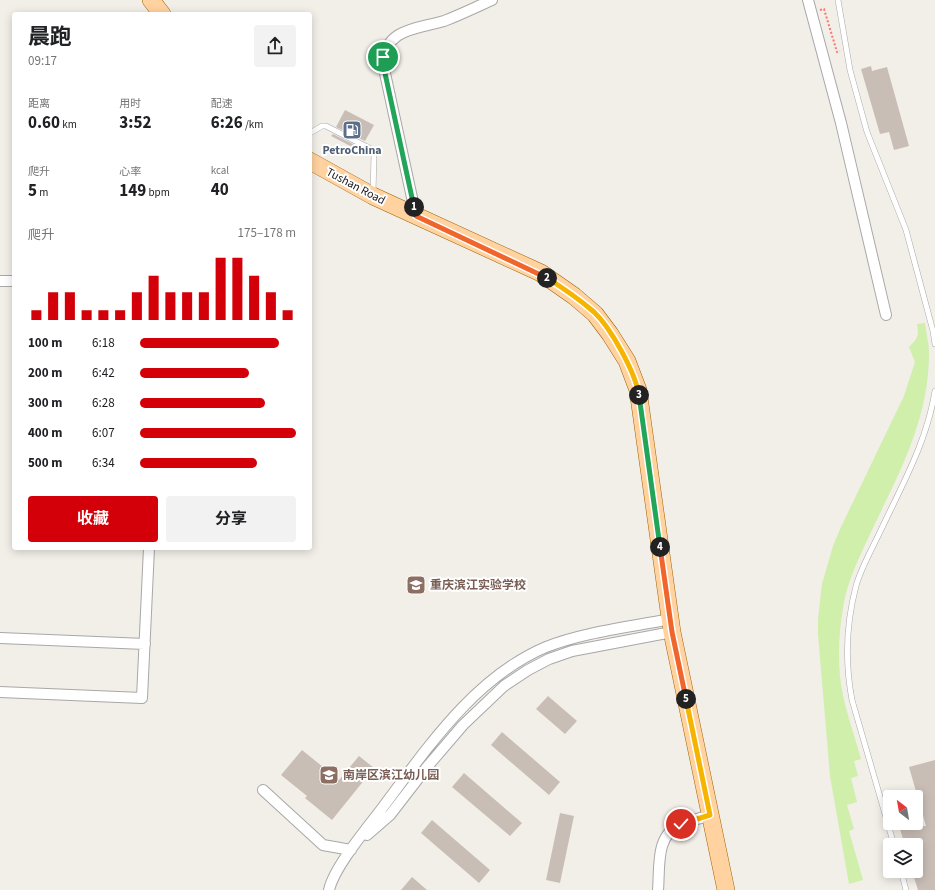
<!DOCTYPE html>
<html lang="zh">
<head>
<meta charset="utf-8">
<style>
  :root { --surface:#fff; --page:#f2f2f2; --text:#202124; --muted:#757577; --accent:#d30009 }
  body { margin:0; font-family:"Source Sans 3","Noto Sans SC",sans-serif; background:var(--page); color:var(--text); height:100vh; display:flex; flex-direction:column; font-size:15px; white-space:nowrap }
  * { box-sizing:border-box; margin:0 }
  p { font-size:13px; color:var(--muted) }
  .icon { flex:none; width:22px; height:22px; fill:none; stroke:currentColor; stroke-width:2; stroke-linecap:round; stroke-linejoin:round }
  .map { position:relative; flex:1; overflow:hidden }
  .sheet { position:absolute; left:12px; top:12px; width:300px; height:538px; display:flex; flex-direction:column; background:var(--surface); border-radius:4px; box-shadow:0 2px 10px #0003 }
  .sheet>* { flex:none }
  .needle { width:26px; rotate:329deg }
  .buttons { position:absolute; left:883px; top:790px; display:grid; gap:8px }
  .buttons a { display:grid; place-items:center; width:40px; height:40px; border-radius:4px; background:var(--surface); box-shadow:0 2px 10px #0003; font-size:20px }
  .pin { position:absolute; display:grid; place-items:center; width:34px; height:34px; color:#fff; margin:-17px; border:2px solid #fff; border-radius:50%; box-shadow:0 1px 4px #0007 }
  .km { position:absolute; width:20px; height:20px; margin:-10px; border-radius:50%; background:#222; color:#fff; font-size:11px; line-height:20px; text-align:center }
  .round { display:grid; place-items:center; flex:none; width:42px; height:42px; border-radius:4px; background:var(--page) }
  .summary { display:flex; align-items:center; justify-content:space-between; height:68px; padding:0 16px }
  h1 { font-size:22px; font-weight:700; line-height:30px }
  .metrics { display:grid; grid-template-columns:repeat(3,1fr); gap:6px; height:68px; padding:4px 16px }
  .metrics div { display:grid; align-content:center }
  .metrics b { font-size:17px; font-weight:700 }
  .metrics small { font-size:11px; font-weight:400 }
  .metrics p { font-size:11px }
  .chart { height:112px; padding:8px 16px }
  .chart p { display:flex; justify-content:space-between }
  .chart svg { width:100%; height:72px; margin-top:4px; stroke:var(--accent); stroke-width:6 }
  .cta { display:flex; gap:8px; margin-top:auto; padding:8px 16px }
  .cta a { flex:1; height:46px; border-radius:4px; background:var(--accent); color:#fff; font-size:16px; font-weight:700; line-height:46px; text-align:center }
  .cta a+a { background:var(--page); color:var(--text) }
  ul { padding:0 16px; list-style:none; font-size:13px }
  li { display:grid; grid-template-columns:64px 48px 1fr; align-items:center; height:30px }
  li i { height:10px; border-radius:5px; background:var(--accent) }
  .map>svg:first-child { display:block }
  .grass { fill:#cfefab }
  .building { fill:#c8beb6 }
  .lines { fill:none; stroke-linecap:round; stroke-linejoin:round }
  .service-casing { stroke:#a8a8a8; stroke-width:6 }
  .minor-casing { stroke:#a8a8a8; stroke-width:12 }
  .primary-casing { stroke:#9f6300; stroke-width:18 }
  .path { stroke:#ff756c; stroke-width:2; stroke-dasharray:2 2; stroke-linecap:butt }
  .service { stroke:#fff; stroke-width:5 }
  .minor { stroke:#fff; stroke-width:10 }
  .primary { stroke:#ffd2a0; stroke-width:17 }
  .split-1-casing { stroke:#fff; stroke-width:8 }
  .split-2-casing { stroke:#fff; stroke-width:8 }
  .split-3-casing { stroke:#fff; stroke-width:8 }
  .split-4-casing { stroke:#fff; stroke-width:8 }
  .split-5-casing { stroke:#fff; stroke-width:8 }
  .split-6-casing { stroke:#fff; stroke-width:8 }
  .split-1 { stroke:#22a559; stroke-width:5 }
  .split-2 { stroke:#f0652b; stroke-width:5 }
  .split-3 { stroke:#f5b400; stroke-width:5 }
  .split-4 { stroke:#22a559; stroke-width:5 }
  .split-5 { stroke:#f0652b; stroke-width:5 }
  .split-6 { stroke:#f5b400; stroke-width:5 }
  .labels { text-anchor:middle; stroke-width:4; stroke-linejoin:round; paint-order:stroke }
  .service-label { font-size:12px; font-weight:bold; fill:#4e5e75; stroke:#fff }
  .street-label { font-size:12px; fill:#212121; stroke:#fff }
  .education-label { font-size:12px; font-weight:bold; fill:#785e54; stroke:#fff; text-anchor:start }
</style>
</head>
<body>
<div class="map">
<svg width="935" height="890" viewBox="0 0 935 890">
  <rect width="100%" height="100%" fill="#f2eee8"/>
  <!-- grass -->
  <path class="grass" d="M925,323C926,333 929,343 929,353C929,420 899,473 871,532C860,556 847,581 843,608C839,630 838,655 840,677C843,705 854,733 861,759L854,761L858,776L851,778L857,802L847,805L854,829L849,831L863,880L849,884L830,776L818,634V619L822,584L833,546L841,527L904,396L915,362L909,347C918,338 919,336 917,324Z"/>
  <!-- building -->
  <path class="building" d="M871,66L872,71L887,67L909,146L894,150L889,132L880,134L861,69Z
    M345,110L374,125L365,141L336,127Z
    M333,134L361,148L360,151L331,136Z
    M548,696L577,721L565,734L536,709Z
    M502,732L560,782L549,795L491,745Z
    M302,750L339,780L359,756L374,768L332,820L305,798L307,796L281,775Z
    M935,760V890H918L912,871H916V845H905L899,826H926L909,767Z
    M464,773L522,823L510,836L452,787Z
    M560,813L574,816L560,883L546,880Z
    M432,820L490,870L479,883L421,833Z
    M412,877L427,890H401Z"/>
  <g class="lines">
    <defs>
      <path id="service" d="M838,0L850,70L867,132L906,230L933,331L935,344
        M310,133L322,126H326L371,149L374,154L373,193
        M894,845L852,700C845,663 846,624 856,586C861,568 871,551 879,534C901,487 927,442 935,391
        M901,871L906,890"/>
      <path id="minor" d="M808,0L841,123L886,315
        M416,216L383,64C385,28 417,29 444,21C460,15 476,7 492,0
        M0,281H14
        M0,638L145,644
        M0,692L142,698L149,548
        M263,790L323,845L351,850
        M367,835L390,815L427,767L463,725L504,686L528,670L549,659L572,651L672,632
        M329,890C334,867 368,827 383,807C428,747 475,677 546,647C583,632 631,627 670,619
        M658,890C660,867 655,835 681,824C690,821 701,818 710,815"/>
      <path id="primary" d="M151,0L162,14
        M310,161L373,196L541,273L574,296L595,314L610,334L627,361L638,390L672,632L726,890"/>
    </defs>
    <!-- service casing -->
    <use href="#service" class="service-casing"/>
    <!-- minor casing -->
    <use href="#minor" class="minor-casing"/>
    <!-- primary casing -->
    <use href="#primary" class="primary-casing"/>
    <!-- path -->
    <path class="path" d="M820,10L824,9L837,52L840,51"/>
    <!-- service -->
    <use href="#service" class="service"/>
    <!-- minor -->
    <use href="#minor" class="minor"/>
    <!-- primary -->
    <use href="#primary" class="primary"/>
  </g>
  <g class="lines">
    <defs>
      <path id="split-1" d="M383,57V64L414,207"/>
      <path id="split-2" d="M414,207L416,216L547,278"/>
      <path id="split-3" d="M547,278C563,288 579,299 594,312C611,328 635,372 639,395"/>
      <path id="split-4" d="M639,395L660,547"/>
      <path id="split-5" d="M660,547L672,632L686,699"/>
      <path id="split-6" d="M681,824L710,815L686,699"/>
    </defs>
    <!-- split-1 casing -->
    <use href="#split-1" class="split-1-casing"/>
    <!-- split-2 casing -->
    <use href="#split-2" class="split-2-casing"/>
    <!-- split-3 casing -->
    <use href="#split-3" class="split-3-casing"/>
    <!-- split-4 casing -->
    <use href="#split-4" class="split-4-casing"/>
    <!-- split-5 casing -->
    <use href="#split-5" class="split-5-casing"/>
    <!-- split-6 casing -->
    <use href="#split-6" class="split-6-casing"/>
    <!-- split-1 -->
    <use href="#split-1" class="split-1"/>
    <!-- split-2 -->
    <use href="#split-2" class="split-2"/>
    <!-- split-3 -->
    <use href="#split-3" class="split-3"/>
    <!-- split-4 -->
    <use href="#split-4" class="split-4"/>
    <!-- split-5 -->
    <use href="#split-5" class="split-5"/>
    <!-- split-6 -->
    <use href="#split-6" class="split-6"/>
  </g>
  <!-- icons -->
  <defs>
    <symbol id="fuel-square" viewBox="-11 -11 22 22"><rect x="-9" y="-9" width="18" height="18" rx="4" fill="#5c6f8a" stroke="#fff"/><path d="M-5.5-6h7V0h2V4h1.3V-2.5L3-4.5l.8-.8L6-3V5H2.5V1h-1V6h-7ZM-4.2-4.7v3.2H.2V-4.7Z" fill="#fff"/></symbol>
    <symbol id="school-square" viewBox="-11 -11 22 22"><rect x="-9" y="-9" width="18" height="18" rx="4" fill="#8d6e63" stroke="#fff"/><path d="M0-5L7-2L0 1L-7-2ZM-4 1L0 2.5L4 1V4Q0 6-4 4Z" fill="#fff"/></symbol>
  </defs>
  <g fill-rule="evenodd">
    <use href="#fuel-square" x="341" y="119" width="22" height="22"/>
    <use href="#school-square" x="405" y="574" width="22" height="22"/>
    <use href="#school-square" x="318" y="764" width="22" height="22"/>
  </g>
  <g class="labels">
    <!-- service labels -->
    <g class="service-label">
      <text x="352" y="154">PetroChina</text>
    </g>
    <!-- street labels -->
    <g class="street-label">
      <text transform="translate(356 186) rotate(28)" y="4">Tushan Road</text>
    </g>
    <!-- education labels -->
    <g class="education-label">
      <text x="430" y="589">重庆滨江实验学校</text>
      <text x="343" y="779">南岸区滨江幼儿园</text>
    </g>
  </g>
</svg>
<div class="buttons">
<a><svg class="needle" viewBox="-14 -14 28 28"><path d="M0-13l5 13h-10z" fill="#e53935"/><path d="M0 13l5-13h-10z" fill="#757577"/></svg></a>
<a><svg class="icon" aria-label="layers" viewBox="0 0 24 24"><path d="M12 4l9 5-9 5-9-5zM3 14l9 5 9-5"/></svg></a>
</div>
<div class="pin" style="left:383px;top:57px;background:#1e9e55"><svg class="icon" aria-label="arrive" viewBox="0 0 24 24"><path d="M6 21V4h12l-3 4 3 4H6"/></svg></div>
<div class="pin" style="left:681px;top:824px;background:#d93025"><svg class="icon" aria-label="check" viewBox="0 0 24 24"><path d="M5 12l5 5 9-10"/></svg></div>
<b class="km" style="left:414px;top:207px">1</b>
<b class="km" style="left:547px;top:278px">2</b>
<b class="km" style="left:639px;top:395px">3</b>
<b class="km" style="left:660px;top:547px">4</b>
<b class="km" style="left:686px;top:699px">5</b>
<section class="sheet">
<div class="summary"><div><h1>晨跑</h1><p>09:17</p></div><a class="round"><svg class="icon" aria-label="share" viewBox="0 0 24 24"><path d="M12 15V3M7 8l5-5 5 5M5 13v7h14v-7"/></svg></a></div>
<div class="metrics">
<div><p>距离</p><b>0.60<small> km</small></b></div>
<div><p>用时</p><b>3:52</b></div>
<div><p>配速</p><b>6:26<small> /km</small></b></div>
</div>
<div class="metrics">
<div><p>爬升</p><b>5<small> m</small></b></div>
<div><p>心率</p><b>149<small> bpm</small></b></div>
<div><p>kcal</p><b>40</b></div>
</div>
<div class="chart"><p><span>爬升</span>175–178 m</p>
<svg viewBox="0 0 160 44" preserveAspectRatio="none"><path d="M5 44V38M15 44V27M25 44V27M35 44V38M45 44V38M55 44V38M65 44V27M75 44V17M85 44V27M95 44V27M105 44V27M115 44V6M125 44V6M135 44V17M145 44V27M155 44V38"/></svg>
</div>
<ul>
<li><b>100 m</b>6:18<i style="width:89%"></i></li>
<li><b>200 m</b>6:42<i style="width:70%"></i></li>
<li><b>300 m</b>6:28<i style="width:80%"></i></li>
<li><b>400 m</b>6:07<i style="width:100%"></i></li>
<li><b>500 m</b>6:34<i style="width:75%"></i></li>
</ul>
<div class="cta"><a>收藏</a><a>分享</a></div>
</section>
</div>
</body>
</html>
